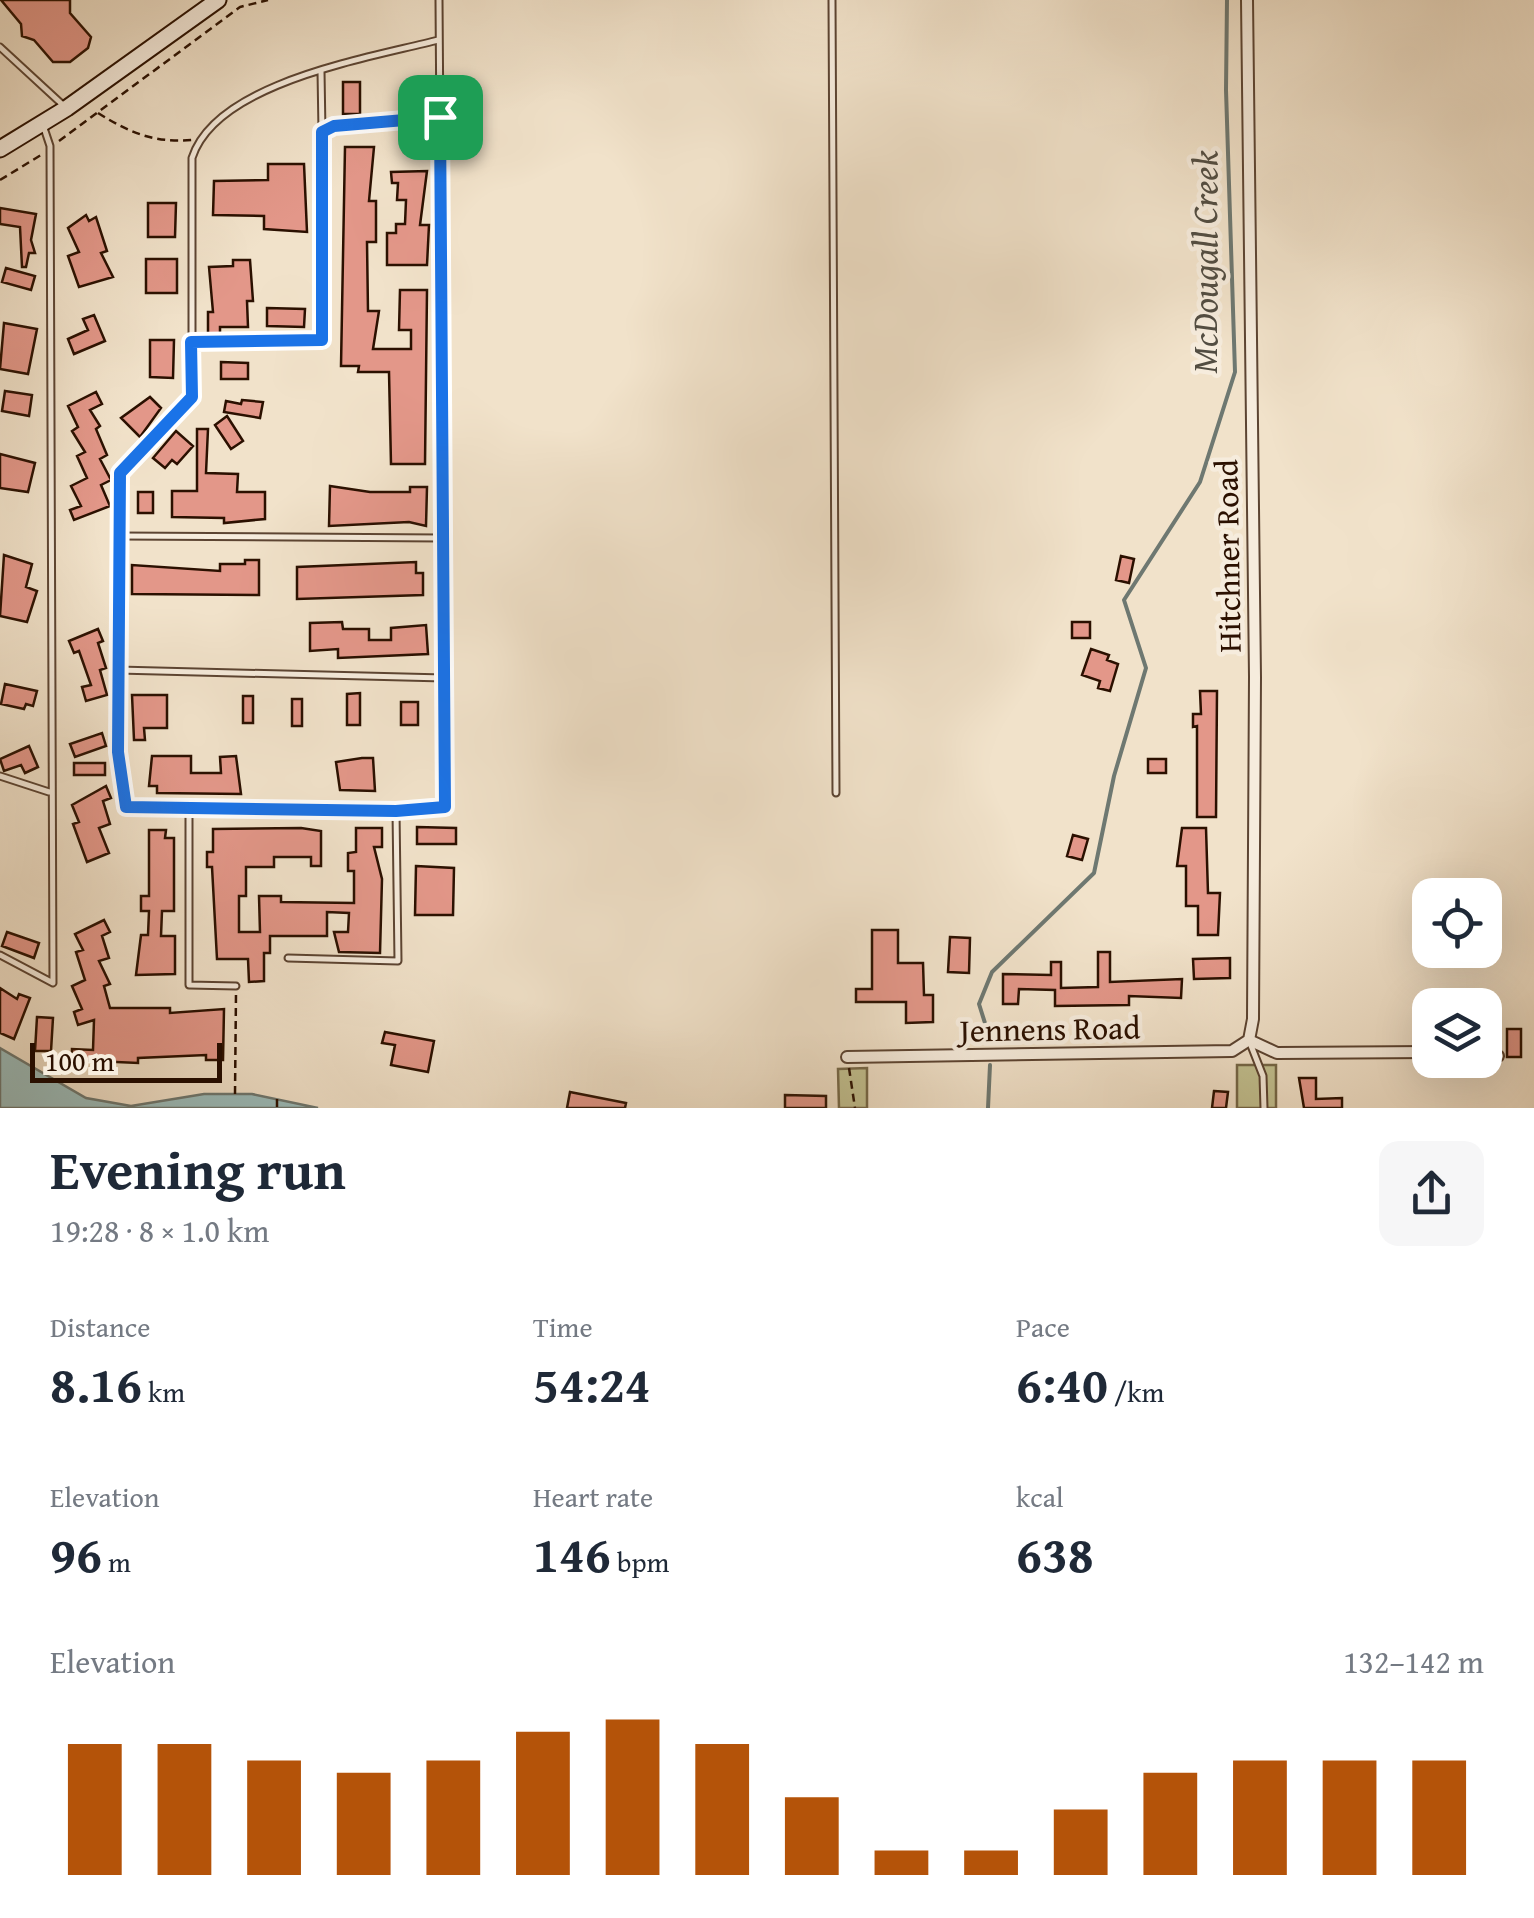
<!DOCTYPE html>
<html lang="en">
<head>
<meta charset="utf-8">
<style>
  :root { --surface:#fff; --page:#f6f6f7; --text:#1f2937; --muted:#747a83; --accent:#b45309 }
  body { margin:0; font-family:"Gentium Book Plus",serif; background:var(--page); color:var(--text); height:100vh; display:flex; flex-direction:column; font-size:38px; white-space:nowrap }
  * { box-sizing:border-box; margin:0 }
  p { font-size:32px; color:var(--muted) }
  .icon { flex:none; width:55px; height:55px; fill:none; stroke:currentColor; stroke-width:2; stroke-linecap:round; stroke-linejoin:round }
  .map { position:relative; height:1108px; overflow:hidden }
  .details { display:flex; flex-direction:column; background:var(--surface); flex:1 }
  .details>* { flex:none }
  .controls { position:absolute; left:1412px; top:878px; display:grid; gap:20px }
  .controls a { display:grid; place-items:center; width:90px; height:90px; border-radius:20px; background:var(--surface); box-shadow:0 10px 40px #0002; font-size:50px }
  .scale { position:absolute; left:30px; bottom:25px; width:192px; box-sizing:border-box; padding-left:10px; border:5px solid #2b1000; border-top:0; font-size:28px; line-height:35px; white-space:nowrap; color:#2b1000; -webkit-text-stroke:8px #f6ecdd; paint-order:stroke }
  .pin { position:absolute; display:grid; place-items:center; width:85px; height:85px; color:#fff; margin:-42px; border-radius:20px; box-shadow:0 5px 15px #0006 }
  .round { display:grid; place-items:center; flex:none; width:105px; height:105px; border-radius:20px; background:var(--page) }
  .summary { display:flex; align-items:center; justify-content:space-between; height:170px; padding:0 50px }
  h1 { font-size:55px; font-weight:700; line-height:75px }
  .stats { display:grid; grid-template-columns:repeat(3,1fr); gap:15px; height:170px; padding:10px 50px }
  .stats div { display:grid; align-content:center }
  .stats b { font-size:50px; font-weight:700 }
  .stats small { font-size:28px; font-weight:400 }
  .stats p { font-size:28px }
  .chart { height:280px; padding:20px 50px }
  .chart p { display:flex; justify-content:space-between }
  .chart svg { width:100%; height:180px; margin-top:10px; stroke:var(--accent); stroke-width:6 }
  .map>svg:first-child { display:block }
  .green { fill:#c2c191; stroke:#766848; stroke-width:2.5 }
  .water { fill:#9bbdbc; stroke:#6e7871; stroke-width:2.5 }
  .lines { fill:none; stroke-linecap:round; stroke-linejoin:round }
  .stream { stroke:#6e7871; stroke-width:4 }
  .building { fill:#e39789; stroke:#2b1000; stroke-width:2.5 }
  .lane-casing { stroke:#5c4432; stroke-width:9 }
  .street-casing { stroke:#5c4432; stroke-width:14 }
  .secondary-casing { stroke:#2b1000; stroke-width:19 }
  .path { stroke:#2b1000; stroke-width:2.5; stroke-dasharray:8 5; stroke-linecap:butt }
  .lane { stroke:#f6ecdd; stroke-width:5 }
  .street { stroke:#f6ecdd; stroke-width:10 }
  .secondary { stroke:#f6ecdd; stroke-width:15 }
  .route-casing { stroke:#fff; stroke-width:20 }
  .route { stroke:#1a73e8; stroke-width:12 }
  .labels { text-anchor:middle; stroke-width:9; stroke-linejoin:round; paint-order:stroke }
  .street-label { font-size:32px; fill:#2b1000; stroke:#f6ecdd }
  .water-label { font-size:35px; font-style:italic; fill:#524d42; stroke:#f6ecdd }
</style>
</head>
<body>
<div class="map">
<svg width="1534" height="1108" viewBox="0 0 1534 1108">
  <rect width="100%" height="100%" fill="#f1e2ca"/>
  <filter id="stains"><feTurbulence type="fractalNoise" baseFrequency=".002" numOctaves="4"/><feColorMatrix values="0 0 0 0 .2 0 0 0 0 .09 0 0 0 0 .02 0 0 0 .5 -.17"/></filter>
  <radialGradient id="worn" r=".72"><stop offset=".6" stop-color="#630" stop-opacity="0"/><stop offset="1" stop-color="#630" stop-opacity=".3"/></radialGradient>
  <!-- green -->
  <path class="green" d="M1237,1065H1276V1108H1237Z
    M867,1068V1108H839L838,1069Z"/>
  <!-- water -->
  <path class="water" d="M0,1048L86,1098L131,1106L204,1094H252L318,1108H0Z"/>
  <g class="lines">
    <!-- stream -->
    <path class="stream" d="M990,1039L979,1004L992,972L1094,873L1114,776L1146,668L1124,600L1200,482L1235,372L1226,90L1227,0
      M988,1108L990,1065"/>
  </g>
  <!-- building -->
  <path class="building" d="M1,0H70V13L91,37L88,48L70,62H53L34,40L22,36L21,24Z
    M343,82H360V114H343Z
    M404,129H416V152H404Z
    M345,147H374L369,201H376V242H367L368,311H379L373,349H411V330H399L400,290H427L425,464H391L389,372H358L359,366H341Z
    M268,164H304L307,232L264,229V216L213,215L214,181L268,180Z
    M427,171L420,225H429L427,265H387V233H396V224H405L406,200H397L398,183H392L391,172Z
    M148,203H176L175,237H148Z
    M0,208L36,214L31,240L35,253H29L26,267H22L20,227L0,224Z
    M86,215L89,221L96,217L107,251L101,253L113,277L79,287L68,256L79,252L68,228Z
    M146,259H177V293H146Z
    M233,260H250L253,301H247L248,327H220V334H208V312H213L209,267L233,266Z
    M6,268L35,276L31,290L2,282Z
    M267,308L305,309L304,327L267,326Z
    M94,315L105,341L74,354L68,339L88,330L83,319Z
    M4,323L37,329L28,374L0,369Z
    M150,340H174L173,378L150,377Z
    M221,362L248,363V379H221Z
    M5,391L32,395L29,416L2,411Z
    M96,392L102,404L90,410L100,426L96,429L107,455L100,459L111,480L101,485L110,506L74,520L70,510L81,506L71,486L87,478L77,456L85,452L72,431L78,427L68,406Z
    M150,397L161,408L140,437L121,418Z
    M242,400L263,402L260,418L224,412L226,401L241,404Z
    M227,416L243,441L231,449L215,425Z
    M197,429H208L206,473L238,474L237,492H265V519L224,523V518L172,517V491H197Z
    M176,431L193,446L177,464L172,460L165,468L153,458Z
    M0,454L35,463L28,492L0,488Z
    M330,486L370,492H410V487H427L426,526L409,522L329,526Z
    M138,492H153V513H138Z
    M4,555L32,564L26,587L37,591L27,622L0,616Z
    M1121,556L1134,559L1129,583L1116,580Z
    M245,560H259V595L132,594V565L220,571V564H245Z
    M416,562V573H423V595L297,599V567Z
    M342,622L343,629H369V640H391V628L426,625L428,654L338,658V649L310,651V623Z
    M1072,622H1090V638H1072Z
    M98,629L103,641L98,643L106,668L100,670L107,695L86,701L82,687L91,685L79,651L74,653L69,641Z
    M1091,649L1109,655L1107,660L1118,664L1110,691L1098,688L1100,681L1082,675Z
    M5,684L37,691L33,706L26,704L24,709L1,704Z
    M1200,691H1217L1216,817H1197V726L1193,727V714H1201Z
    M360,693V725H347V694Z
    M132,695H167V728H144L145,740H134Z
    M243,696H253V723H243Z
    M292,699H302V726H292Z
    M401,702H418V725H401Z
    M102,733L106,746L75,757L70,744Z
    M29,746L38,767L25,773L21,765L4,771L0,759Z
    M152,756H191V773H221L220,757L236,756L241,794L157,793V786H149Z
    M362,758H373L375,791L340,790L336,762Z
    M1148,759H1166V773H1148Z
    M74,763H105V775H74Z
    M106,786L111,798L103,801L110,824L99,828L109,853L87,862L73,824L79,822L72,805Z
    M417,827L456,828V844H417Z
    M301,828L321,831V866H311V857H274V867H246V896H239V932H260L259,896H281V902L354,903V871H348V853L356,852V828H382V847H374L382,879L380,953L339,952L334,932H348L349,913L327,912V936H270V953H264V981L249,982L248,959H217L212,867H207V852H213V829Z
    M1182,828H1206L1208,893H1220L1218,935H1198V906H1186V866H1177Z
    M149,830H166L165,838H174V911H162L161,936H175V974L136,975L141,935H148L149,911H141V896H149Z
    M1073,835L1088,839L1082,860L1067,856Z
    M416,866L454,868L453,915H415Z
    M104,920L110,932L102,936L109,958L99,961L110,984L104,986L110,1008H170V1013L224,1009L223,1060H206V1055L138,1058V1063L72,1060V1049L93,1050L94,1020L78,1025L74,1012L82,1009L72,986L85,980L76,952L83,950L75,934Z
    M872,930H898V963H923L924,995H933V1022L906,1023V1002H856V989H872Z
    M7,932L39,943L34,958L2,946Z
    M950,937L970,938L969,973L948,972Z
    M1098,952H1110V982L1182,979L1181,998L1129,996V1005L1055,1006V990L1019,989L1018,1004H1003V974L1051,975V962H1061V988L1098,987Z
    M1230,958V978L1194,979L1193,959Z
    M0,988L17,999L19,994L30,998L14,1039L0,1033Z
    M37,1017L53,1018L51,1051H35Z
    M1507,1029H1521V1057H1507Z
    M385,1032L434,1041L428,1072L391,1065L395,1045L382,1043Z
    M1299,1078H1316V1099L1342,1098V1108H1304Z
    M1214,1091L1228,1092L1226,1108H1212Z
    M570,1092L626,1103L625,1108H567Z
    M785,1095L826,1096V1108H785Z"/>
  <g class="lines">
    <defs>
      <path id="lane" d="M832,0L836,793
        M0,47L64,106
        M321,71L322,132
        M191,341L322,340V132L334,126L439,117
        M192,397V158C216,82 370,58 438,40
        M119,536L441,538
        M118,670L444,678
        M0,776L49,792
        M126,807L396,811L445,807L439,0
        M189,808V985L236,986
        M0,955L53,983L50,146L44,128
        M288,958L398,961L396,811
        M1250,1043L1263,1076L1264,1108"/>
      <path id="street" d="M1247,0L1255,677L1253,1019L1249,1040
        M1249,1040L1277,1053L1430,1052
        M1485,1054L1498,1056
        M847,1057L1232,1051L1249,1040"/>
      <path id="secondary" d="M0,149L67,108L218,0"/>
    </defs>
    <!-- lane casing -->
    <use href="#lane" class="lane-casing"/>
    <!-- street casing -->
    <use href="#street" class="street-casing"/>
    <!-- secondary casing -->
    <use href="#secondary" class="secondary-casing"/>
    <!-- path -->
    <path class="path" d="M98,113C130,133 154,143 192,140
      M59,141L240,7L268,0
      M0,180L41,155
      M119,526L120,473L184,405
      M118,661L119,544
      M118,679L123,796
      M849,1068L855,1108
      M235,1094L236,993
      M277,1099V1108"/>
    <!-- lane -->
    <use href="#lane" class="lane"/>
    <!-- street -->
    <use href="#street" class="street"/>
    <!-- secondary -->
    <use href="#secondary" class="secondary"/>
  </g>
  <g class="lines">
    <defs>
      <path id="route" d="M440,117L445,807L396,811L126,807L118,752L120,473L192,397L191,342L322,340V132L334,126Z"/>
    </defs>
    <!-- route casing -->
    <use href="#route" class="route-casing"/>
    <!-- route -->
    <use href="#route" class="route"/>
  </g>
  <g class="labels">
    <!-- street labels -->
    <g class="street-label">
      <text transform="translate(1228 556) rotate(-91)" y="11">Hitchner Road</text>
      <text transform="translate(1050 1029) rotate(-1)" y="11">Jennens Road</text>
    </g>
    <!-- water labels -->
    <g class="water-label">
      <text transform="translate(1205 262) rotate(-90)" y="12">McDougall Creek</text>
    </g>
  </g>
  <rect width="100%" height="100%" filter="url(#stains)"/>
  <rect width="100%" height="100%" fill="url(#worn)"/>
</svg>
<div class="controls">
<a><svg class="icon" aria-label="locate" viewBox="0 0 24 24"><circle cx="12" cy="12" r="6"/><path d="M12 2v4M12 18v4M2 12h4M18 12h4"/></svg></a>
<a><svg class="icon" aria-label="layers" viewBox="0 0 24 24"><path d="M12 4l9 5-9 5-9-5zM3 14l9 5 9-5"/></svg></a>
</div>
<div class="scale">100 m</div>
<div class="pin" style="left:440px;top:117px;background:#1e9e55"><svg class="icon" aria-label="arrive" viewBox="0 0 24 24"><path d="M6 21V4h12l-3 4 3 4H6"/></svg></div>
</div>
<section class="details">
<div class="summary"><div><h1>Evening run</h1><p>19:28 · 8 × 1.0 km</p></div><a class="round"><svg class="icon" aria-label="share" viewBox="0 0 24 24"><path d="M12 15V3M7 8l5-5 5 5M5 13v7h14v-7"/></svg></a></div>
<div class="stats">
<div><p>Distance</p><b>8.16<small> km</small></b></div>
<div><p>Time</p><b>54:24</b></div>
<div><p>Pace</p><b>6:40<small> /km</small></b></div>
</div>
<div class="stats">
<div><p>Elevation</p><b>96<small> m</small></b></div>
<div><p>Heart rate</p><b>146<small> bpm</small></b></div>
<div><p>kcal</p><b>638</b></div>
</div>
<div class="chart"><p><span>Elevation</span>132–142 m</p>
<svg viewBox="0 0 160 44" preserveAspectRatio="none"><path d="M5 44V12M15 44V12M25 44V16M35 44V19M45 44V16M55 44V9M65 44V6M75 44V12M85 44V25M95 44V38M105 44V38M115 44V28M125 44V19M135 44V16M145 44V16M155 44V16"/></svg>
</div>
</section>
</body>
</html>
